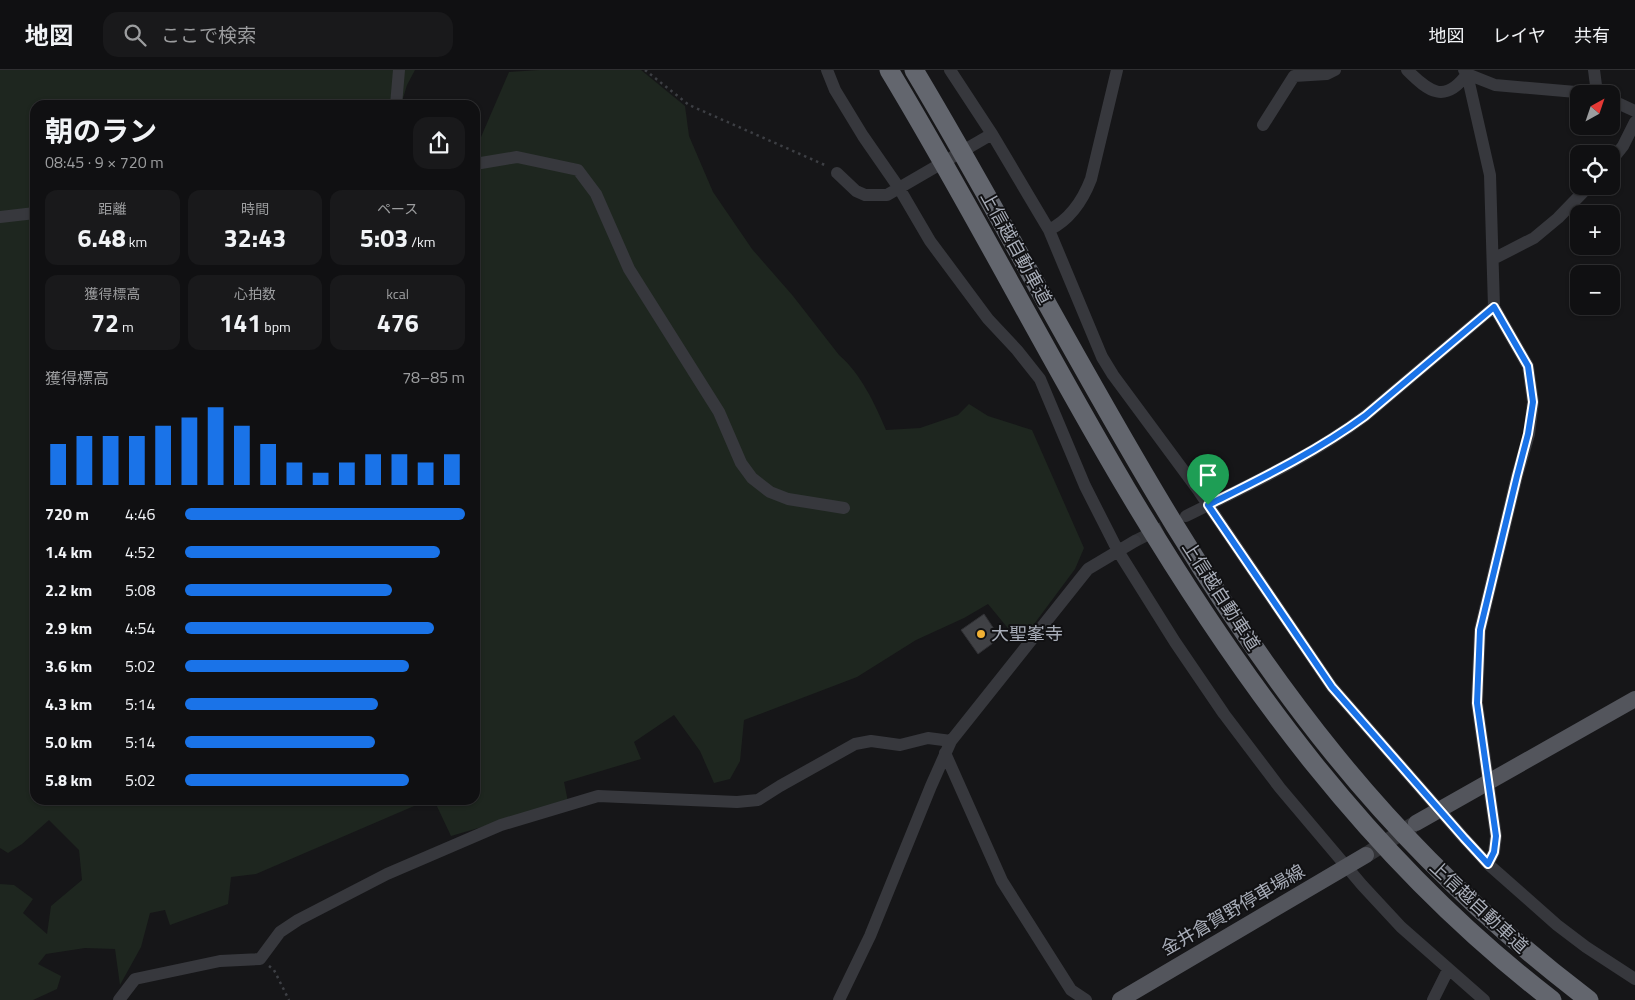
<!DOCTYPE html>
<html lang="ja">
<head>
<meta charset="utf-8">
<style>
  :root { --surface:#101012; --page:#19191b; --text:#f1f3f6; --muted:#9c9d9f; --line:#303032; --accent:#1a73e8 }
  body { margin:0; font-family:"Titillium Web","Noto Sans JP",sans-serif; background:var(--page); color:var(--text); height:100vh; display:flex; flex-direction:column; font-size:19px; white-space:nowrap }
  * { box-sizing:border-box; margin:0 }
  p { font-size:16px; color:var(--muted) }
  .icon { flex:none; width:28px; height:28px; fill:none; stroke:currentColor; stroke-width:2; stroke-linecap:round; stroke-linejoin:round }
  .map { position:relative; flex:1; overflow:hidden }
  .sheet { position:absolute; left:30px; top:30px; width:450px; height:705px; display:flex; flex-direction:column; background:var(--surface); border-radius:15px; box-shadow:0 1px 4px #0004,0 0 0 1px var(--line) }
  .sheet>* { flex:none }
  .needle { width:32px; rotate:40deg }
  .tools { position:absolute; left:1570px; top:15px; display:grid; gap:10px }
  .tools a { display:grid; place-items:center; width:50px; height:50px; border-radius:10px; background:var(--surface); box-shadow:0 1px 4px #0004,0 0 0 1px var(--line); font-size:25px }
  .pin { position:absolute; display:grid; place-items:center; width:42px; height:42px; color:#fff; margin:-51px -21px; border-radius:50% 50% 50% 0; rotate:-45deg; box-shadow:0 0 5px #0007 }
  .pin .icon { rotate:45deg }
  .round { display:grid; place-items:center; flex:none; width:52px; height:52px; border-radius:15px; background:var(--page) }
  .overview { display:flex; align-items:center; justify-content:space-between; height:85px; padding:0 15px }
  h1 { font-size:28px; font-weight:700; line-height:38px }
  .metrics { display:grid; grid-template-columns:repeat(3,1fr); gap:8px; height:85px; padding:5px 15px }
  .metrics div { display:grid; align-content:center; border-radius:12px; background:var(--page); text-align:center }
  .metrics b { font-size:25px; font-weight:700 }
  .metrics small { font-size:14px; font-weight:400 }
  .metrics p { font-size:14px }
  .chart { height:140px; padding:10px 15px }
  .chart p { display:flex; justify-content:space-between }
  .chart svg { width:100%; height:90px; margin-top:5px; stroke:var(--accent); stroke-width:6 }
  ul { padding:0 15px; list-style:none; font-size:16px }
  li { display:grid; grid-template-columns:80px 60px 1fr; align-items:center; height:38px }
  li i { height:12px; border-radius:6px; background:var(--accent) }
  header { display:flex; align-items:center; gap:30px; box-sizing:border-box; height:70px; padding:0 25px; background:var(--surface); border-bottom:1px solid var(--line) }
  header strong { font-size:24px }
  nav { display:flex; gap:28px; margin-inline-start:auto; font-size:18px }
  .search { width:350px; height:45px; background:var(--page); display:flex; align-items:center; gap:12px; box-sizing:border-box; padding:0 18px; border-radius:15px; color:var(--muted); font-size:19px }
  .map>svg:first-child { display:block }
  .green { fill:#1e261f }
  .building { fill:#404145; stroke:#303034 }
  .lines { fill:none; stroke-linecap:round; stroke-linejoin:round }
  .minor-tunnel { stroke:#333438; stroke-width:12; stroke-dasharray:12 6; stroke-linecap:butt }
  .major-tunnel { stroke:#333438; stroke-width:16; stroke-dasharray:16 8; stroke-linecap:butt }
  .path { stroke:#3d3f44; stroke-width:2.5; stroke-dasharray:2.5 4; stroke-linecap:butt }
  .minor { stroke:#37383d; stroke-width:12 }
  .major { stroke:#53555c; stroke-width:16 }
  .highway { stroke:#63666e; stroke-width:19 }
  .route-casing { stroke:#fff; stroke-width:10 }
  .route { stroke:#1a73e8; stroke-width:6 }
  .poi-dot { fill:#f2b134; stroke:#111113; stroke-width:2 }
  .labels { text-anchor:middle; stroke-width:4; stroke-linejoin:round; paint-order:stroke }
  .street-label { font-size:18px; fill:#a8adb8; stroke:#111113 }
  .poi-label { font-size:18px; fill:#a8adb8; stroke:#111113; text-anchor:start }
</style>
</head>
<body>
<header>
<strong>地図</strong>
<div class="search"><svg class="icon" aria-label="search" viewBox="0 0 24 24"><circle cx="10" cy="10" r="6"/><path d="M15 15l6 6"/></svg>ここで検索</div>
<nav><a>地図</a><a>レイヤ</a><a>共有</a></nav>
</header>
<div class="map">
<svg width="1635" height="930" viewBox="0 0 1635 930">
  <rect width="100%" height="100%" fill="#161618"/>
  <!-- green -->
  <path class="green" d="M0,0H415L407,15L401,35H35V730H428L256,804L231,807L228,834L170,855L165,840L150,843L141,877L120,915L115,879L85,878L46,884L38,894L61,906L57,919L33,930H0V814L14,815L33,829L23,843L47,864L51,836L82,810L79,780L49,750L22,774L8,783L0,778Z
    M539,0H641L685,36L689,66L713,122L752,179L793,226L839,285C861,304 875,334 886,360L920,358L958,345L969,334L988,346L1032,360L1084,478L1075,499L1020,573L988,534L964,548L916,570L857,607L744,650L740,691L730,709L714,713L700,681L674,645L634,672L641,689L564,712L568,732L451,766L434,730H475V81L509,2Z"/>
  <!-- building -->
  <path class="building" d="M984,544L1000,568L978,584L961,560Z"/>
  <g class="lines">
    <!-- minor-tunnel -->
    <path class="minor-tunnel" d="M1135,471L1180,449"/>
    <!-- major-tunnel -->
    <path class="major-tunnel" d="M1366,785L1413,755"/>
    <!-- path -->
    <path class="path" d="M645,0L689,35L827,96
      M269,896L274,900L289,930"/>
    <!-- minor -->
    <path class="minor" d="M827,0L835,20L863,66L899,118L930,171L988,249L1017,280L1040,309L1085,416L1118,481L1175,572L1224,644L1280,718L1362,815L1401,857L1484,930
      M950,0L992,64L1049,160L1102,287L1113,305L1198,420L1332,617L1464,768L1488,794L1557,855L1586,877L1635,909
      M1407,0C1429,22 1445,34 1467,4
      M1464,0L1467,4L1490,105L1494,237L1528,296L1533,332L1529,364L1517,406L1480,560L1477,633L1496,766L1494,782L1488,794
      M1594,0L1597,23
      M1467,4L1495,15L1599,24
      M1611,30L1635,41
      M396,35L399,0
      M1263,55L1294,6L1327,4L1335,0
      M1611,91L1623,76L1635,52
      M475,94L517,87L578,100L596,124L629,199L719,342L741,393L752,408L770,422L788,429L844,438
      M837,103L856,121L865,125H887L992,64
      M0,147L35,143
      M1049,160C1071,149 1083,130 1091,109L1117,0
      M1493,189L1534,168L1558,148L1589,116
      M1186,446C1248,415 1310,387 1365,346L1494,237
      M945,683L1002,811L1071,920L1086,930
      M119,930L135,909L220,891L260,889L280,862L298,850L387,804L501,755L598,726L737,732L758,730L780,716L855,674L871,671L900,675L928,668L951,671
      M839,930L870,866L931,716L951,671L1088,499L1135,471
      M1433,930L1448,900"/>
    <!-- major -->
    <path class="major" d="M1416,753L1635,629
      M1120,930L1366,785"/>
    <!-- highway -->
    <path class="highway" d="M889,0C972,137 1044,280 1126,418C1241,611 1372,792 1552,930
      M914,0C1052,230 1165,475 1334,684C1410,778 1494,858 1589,930"/>
  </g>
  <g class="lines">
    <defs>
      <path id="route" d="M1494,237L1528,296L1533,332L1528,364L1517,406L1480,560L1477,633L1496,766L1494,782L1488,794L1464,768L1332,617L1208,435C1262,408 1316,382 1365,346Z"/>
    </defs>
    <!-- route casing -->
    <use href="#route" class="route-casing"/>
    <!-- route -->
    <use href="#route" class="route"/>
  </g>
  <!-- markers -->
  <circle class="poi-dot" cx="981" cy="564" r="5"/>
  <g class="labels">
    <!-- street labels -->
    <g class="street-label">
      <text transform="translate(1016 178) rotate(61)" y="6">上信越自動車道</text>
      <text transform="translate(1221 526) rotate(57)" y="6">上信越自動車道</text>
      <text transform="translate(1479 837) rotate(43)" y="6">上信越自動車道</text>
      <text transform="translate(1233 840) rotate(-30)" y="6">金井倉賀野停車場線</text>
    </g>
    <!-- poi labels -->
    <g class="poi-label">
      <text x="991" y="570">大聖峯寺</text>
    </g>
  </g>
</svg>
<div class="tools">
<a><svg class="needle" viewBox="-14 -14 28 28"><path d="M0-13l5 13h-10z" fill="#e53935"/><path d="M0 13l5-13h-10z" fill="#9c9d9f"/></svg></a>
<a><svg class="icon" aria-label="locate" viewBox="0 0 24 24"><circle cx="12" cy="12" r="6"/><path d="M12 2v4M12 18v4M2 12h4M18 12h4"/></svg></a>
<a>+</a>
<a>−</a>
</div>
<div class="pin" style="left:1208px;top:435px;background:#1e9e55"><svg class="icon" aria-label="arrive" viewBox="0 0 24 24"><path d="M6 21V4h12l-3 4 3 4H6"/></svg></div>
<section class="sheet">
<div class="overview"><div><h1>朝のラン</h1><p>08:45 · 9 × 720 m</p></div><a class="round"><svg class="icon" aria-label="share" viewBox="0 0 24 24"><path d="M12 15V3M7 8l5-5 5 5M5 13v7h14v-7"/></svg></a></div>
<div class="metrics">
<div><p>距離</p><b>6.48<small> km</small></b></div>
<div><p>時間</p><b>32:43</b></div>
<div><p>ペース</p><b>5:03<small> /km</small></b></div>
</div>
<div class="metrics">
<div><p>獲得標高</p><b>72<small> m</small></b></div>
<div><p>心拍数</p><b>141<small> bpm</small></b></div>
<div><p>kcal</p><b>476</b></div>
</div>
<div class="chart"><p><span>獲得標高</span>78–85 m</p>
<svg viewBox="0 0 160 44" preserveAspectRatio="none"><path d="M5 44V24M15 44V20M25 44V20M35 44V20M45 44V15M55 44V11M65 44V6M75 44V15M85 44V24M95 44V33M105 44V38M115 44V33M125 44V29M135 44V29M145 44V33M155 44V29"/></svg>
</div>
<ul>
<li><b>720 m</b>4:46<i style="width:100%"></i></li>
<li><b>1.4 km</b>4:52<i style="width:91%"></i></li>
<li><b>2.2 km</b>5:08<i style="width:74%"></i></li>
<li><b>2.9 km</b>4:54<i style="width:89%"></i></li>
<li><b>3.6 km</b>5:02<i style="width:80%"></i></li>
<li><b>4.3 km</b>5:14<i style="width:69%"></i></li>
<li><b>5.0 km</b>5:14<i style="width:68%"></i></li>
<li><b>5.8 km</b>5:02<i style="width:80%"></i></li>
</ul>
</section>
</div>
</body>
</html>
